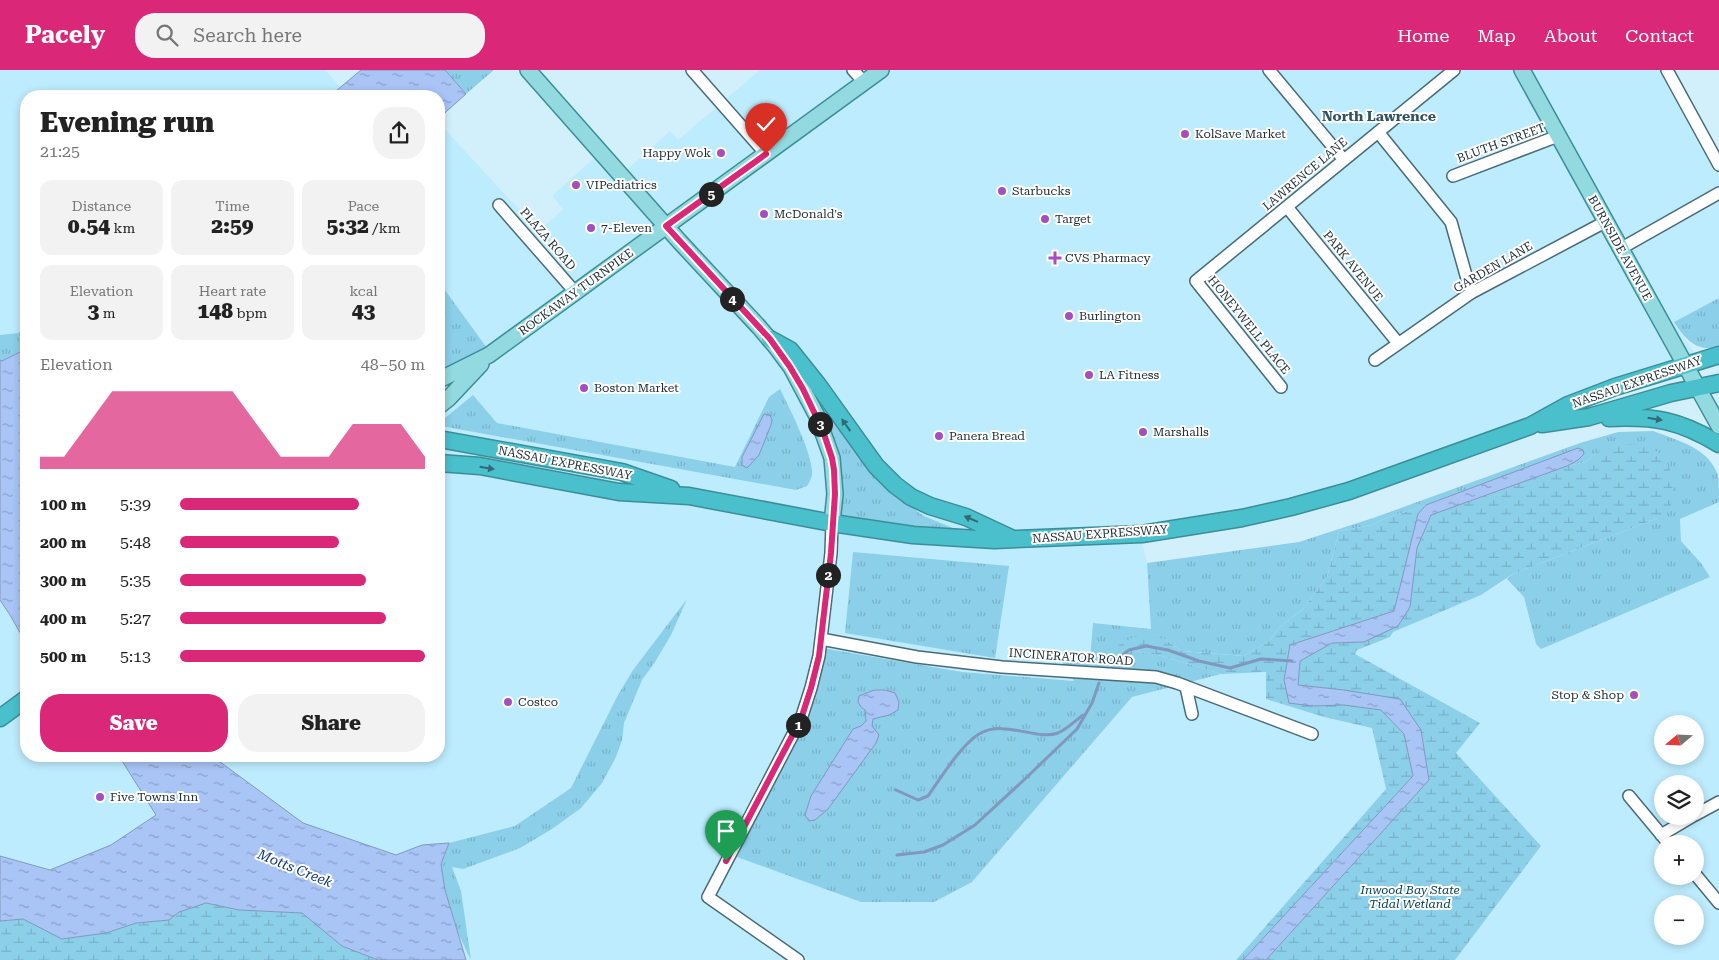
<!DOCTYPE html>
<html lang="en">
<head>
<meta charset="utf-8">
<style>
  :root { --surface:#fff; --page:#f2f2f2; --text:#222; --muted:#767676; --accent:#db2777 }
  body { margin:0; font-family:"Roboto Serif",serif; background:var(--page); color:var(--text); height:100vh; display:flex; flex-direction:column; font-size:19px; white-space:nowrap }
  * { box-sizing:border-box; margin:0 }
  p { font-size:16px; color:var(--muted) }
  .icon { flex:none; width:28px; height:28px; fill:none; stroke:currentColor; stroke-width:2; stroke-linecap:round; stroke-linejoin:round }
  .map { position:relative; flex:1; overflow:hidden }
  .panel { position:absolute; left:20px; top:20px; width:425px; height:672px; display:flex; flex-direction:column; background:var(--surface); border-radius:20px; box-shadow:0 2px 8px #0003 }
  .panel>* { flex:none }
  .needle { width:32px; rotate:251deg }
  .buttons { position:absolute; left:1654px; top:645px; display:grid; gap:10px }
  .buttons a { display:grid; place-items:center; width:50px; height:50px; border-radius:50%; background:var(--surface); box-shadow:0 2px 8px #0003; font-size:25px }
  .pin { position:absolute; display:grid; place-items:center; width:42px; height:42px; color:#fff; margin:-51px -21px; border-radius:50% 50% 50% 0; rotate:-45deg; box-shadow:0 0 5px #0007 }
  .pin .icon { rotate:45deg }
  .km { position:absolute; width:25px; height:25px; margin:-12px; border-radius:50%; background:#222; color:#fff; font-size:14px; line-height:25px; text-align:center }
  .round { display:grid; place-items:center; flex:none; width:52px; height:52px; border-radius:20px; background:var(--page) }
  .head { display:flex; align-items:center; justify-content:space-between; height:85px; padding:0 20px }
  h1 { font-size:28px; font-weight:800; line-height:38px }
  .stats { display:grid; grid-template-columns:repeat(3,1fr); gap:8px; height:85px; padding:5px 20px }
  .stats div { display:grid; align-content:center; border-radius:12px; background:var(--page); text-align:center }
  .stats b { font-size:21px; font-weight:800 }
  .stats small { font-size:14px; font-weight:400 }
  .stats p { font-size:14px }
  .chart { height:140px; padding:10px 20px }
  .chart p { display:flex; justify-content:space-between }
  .chart svg { width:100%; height:90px; margin-top:5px; fill:var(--accent); opacity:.7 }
  .cta { display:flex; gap:10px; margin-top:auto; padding:10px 20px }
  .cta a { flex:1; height:58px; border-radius:20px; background:var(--accent); color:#fff; font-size:20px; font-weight:800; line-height:58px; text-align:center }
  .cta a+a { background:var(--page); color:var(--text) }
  ul { padding:0 20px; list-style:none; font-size:16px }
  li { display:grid; grid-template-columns:80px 60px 1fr; align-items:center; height:38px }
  li i { height:12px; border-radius:6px; background:var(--accent) }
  header { display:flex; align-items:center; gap:30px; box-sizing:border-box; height:70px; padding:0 25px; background:var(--accent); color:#fff }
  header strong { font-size:24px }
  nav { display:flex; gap:28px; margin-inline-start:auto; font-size:18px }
  .search { width:350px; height:45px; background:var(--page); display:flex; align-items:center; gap:12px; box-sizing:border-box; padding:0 18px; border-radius:20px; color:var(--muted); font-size:19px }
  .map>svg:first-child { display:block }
  .built { fill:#bdecfe; fill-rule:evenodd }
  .grass { fill:url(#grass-tufts); fill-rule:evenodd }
  .wetland { fill:url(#wetland-marsh) }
  .water { fill:url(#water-ripples); stroke:#8098bc }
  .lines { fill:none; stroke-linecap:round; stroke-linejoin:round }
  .stream { stroke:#8098bc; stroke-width:3 }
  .minor-casing { stroke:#496b78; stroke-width:14 }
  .major-casing { stroke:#3b8e98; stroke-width:18 }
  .highway-casing { stroke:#3b8e98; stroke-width:19 }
  .minor { stroke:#fff; stroke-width:11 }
  .major { stroke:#92d9e0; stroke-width:15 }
  .highway { stroke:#49c0cc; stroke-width:16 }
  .oneway { fill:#316a72 }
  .route-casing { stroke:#fff; stroke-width:10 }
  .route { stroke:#db2777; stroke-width:6 }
  .poi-dot { fill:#a44fbe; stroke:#fff; stroke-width:2 }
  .labels { text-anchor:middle; stroke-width:4; stroke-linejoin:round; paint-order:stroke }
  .poi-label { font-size:12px; fill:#213036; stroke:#fff; text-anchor:start }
  .street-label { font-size:12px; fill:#213036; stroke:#fff }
  .park-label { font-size:12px; font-style:italic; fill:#064152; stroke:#fff }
  .neighbourhood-label { font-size:14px; font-weight:bold; fill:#31535f; stroke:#fff }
  .water-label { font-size:14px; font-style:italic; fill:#0d3478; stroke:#fff }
</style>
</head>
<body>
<header>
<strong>Pacely</strong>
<div class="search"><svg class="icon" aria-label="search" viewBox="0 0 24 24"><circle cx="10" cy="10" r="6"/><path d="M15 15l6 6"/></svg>Search here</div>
<nav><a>Home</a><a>Map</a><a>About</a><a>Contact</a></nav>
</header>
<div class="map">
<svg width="1719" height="890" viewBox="0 0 1719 890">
  <defs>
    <pattern id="grass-tufts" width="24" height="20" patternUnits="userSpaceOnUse" patternTransform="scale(1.25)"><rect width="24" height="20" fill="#8bcfe8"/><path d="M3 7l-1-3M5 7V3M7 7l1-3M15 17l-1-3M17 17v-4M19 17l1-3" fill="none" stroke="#78b2c8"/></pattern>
    <pattern id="wetland-marsh" width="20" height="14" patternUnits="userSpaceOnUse" patternTransform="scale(1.25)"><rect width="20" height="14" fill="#8bcfe8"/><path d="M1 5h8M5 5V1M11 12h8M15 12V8" fill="none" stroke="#78b2c8"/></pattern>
    <pattern id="water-ripples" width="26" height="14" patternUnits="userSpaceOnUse" patternTransform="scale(1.25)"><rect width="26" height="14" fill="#a9c5f6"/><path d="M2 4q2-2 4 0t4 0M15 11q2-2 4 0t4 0" fill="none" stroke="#89a0c8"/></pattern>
  </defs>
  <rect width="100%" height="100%" fill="#d2f0fc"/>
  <!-- built -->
  <path class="built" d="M0,0H326L341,18L330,26H26V279L0,290Z
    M760,0H1666L1719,98V228L1674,252L1699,290L1432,397L1140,464L1147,493L1151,559L1090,590L1061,589L1075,611L962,602L972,812L1132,627L1221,604L1266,602L1324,647L1372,658L1386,719L1236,890H466L445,820L441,794L449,773L422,775L396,785L303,753L212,686H439V308L490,282L439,212V53L539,161L563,139L552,126L602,81L622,104L670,61L678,70ZM817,319L902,430L924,446L970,465L842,453L840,395L835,371Z
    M1719,432V890H1455L1541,776L1455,683L1480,653L1361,588L1355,584L1357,580L1390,567L1393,562L1481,525L1507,509L1524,527L1536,574L1542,578L1710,507L1701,493L1681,471L1680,448ZM1662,654H1695V686H1662ZM1662,714H1695V746H1662ZM1662,774H1695V806H1662ZM1662,834H1695V866H1662Z
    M0,530L10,545L26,573V686H119L156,744L111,775L50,800L0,786Z"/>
  <!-- grass -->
  <path class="grass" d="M445,0H494L466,24Z
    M439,212L490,282L439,308Z
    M1719,228V276C1698,284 1684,268 1674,252Z
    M26,256V279L2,291L0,290V265L18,263Z
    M816,316L902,430L924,446L972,466L842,453L840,395L835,371Z
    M780,319C789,337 814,386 812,405C811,409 809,413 807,416L796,420L441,356L445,348L473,325L497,353L735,397L769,327ZM763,347H771L772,350L759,385L742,387Z
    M1653,361C1678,371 1708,377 1718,405C1719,412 1719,424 1719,432L1680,449L1681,471L1701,493L1710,507L1541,579L1536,574L1524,527L1507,509L1513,504L1658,448L1597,382L1586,392L1567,396L1578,390V378L1426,435L1386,448L1372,455L1339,461L1327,507L1303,539L1280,557L1269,571L1244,586L1182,581L1163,568L1111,581L1102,594L1117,595L1136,581L1162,586L1221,604L1132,627L972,812L934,832H861L737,787L784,692L822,578L962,602L1074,611L1060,589H1090L1093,553L1151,559L1147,493L1299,472L1376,447L1580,373L1618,362Z
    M853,482L1009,496L995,588L845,563Z
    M687,529L671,565L655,592L642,610L624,653L622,670L616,687L602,713L581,738L552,759L520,778L463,799L452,797L461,821L471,890L457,861L445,820L441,794L449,773L515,756L571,718L618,625L633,600Z"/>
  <!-- wetland -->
  <path class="wetland" d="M1641,374C1674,384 1674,407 1671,437L1658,448L1513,504L1481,525L1393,562L1390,567L1357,580L1355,584L1480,653L1456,683L1541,776L1455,890H1266L1429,710L1421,660L1344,620L1298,615L1300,591L1332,573L1364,572L1410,537L1417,478L1431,445L1567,396L1586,392L1597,382L1612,375Z
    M1426,435L1418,444L1394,541L1290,575L1284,610L1311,636L1344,635L1381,640L1404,664L1413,706L1243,890H1236L1386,719L1372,658L1324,647L1266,629V602L1221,604L1162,586L1136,581L1117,595L1102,594L1111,581L1123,572L1136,566L1163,568L1182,581L1244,586L1269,571L1280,557L1303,539L1327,507L1339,461L1372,455L1386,448Z
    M206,833L239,840L302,843L342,876L378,890H0V851L23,849L63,869L106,863L136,853L169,850L179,842Z"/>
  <!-- water -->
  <path class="water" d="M361,0H445L466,24L439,48V26H330Z
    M26,279V419L21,424L24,454L26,457V573L10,545L0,530V290L2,291Z
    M764,344L770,345L772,350L771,355L759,385L747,398L742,395V387Z
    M1578,378L1583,380L1584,384L1578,390L1567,396L1431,445L1417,478L1410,537L1398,556L1364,572L1332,573L1300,591L1298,615L1344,620L1400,629L1421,660L1429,710L1266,890H1243L1413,706L1404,664L1381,640L1344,635L1311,636L1289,633L1284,610L1290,575L1394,541L1418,444L1426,435Z
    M874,620H885L895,623L899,632L898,640L889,645L873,649L872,656L879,665L876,673L828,739L815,750L809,751L805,745L811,726L853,659L861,656L866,651L865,640L861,637L858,632L859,626Z
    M119,686H212L303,753L396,785L422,775L449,773L441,794L445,820L466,890H378L342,876L302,843L239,840L206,833L179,842L169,850L136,853L106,863L62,869L23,849L0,851V786L50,800L111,775L156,745Z"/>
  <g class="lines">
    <!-- stream -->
    <path class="stream" d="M1112,593L1129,580L1146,576L1168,580L1199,591L1230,598L1261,589L1292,591
      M896,720L918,730L928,726C940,709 961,675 979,664C1004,649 1037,671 1058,663C1067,659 1075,651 1083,645
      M897,785L924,782L943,775L975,755L1026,708L1077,659L1092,633L1099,613"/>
    <defs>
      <path id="minor" d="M692,0L766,84
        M853,0L864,12
        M1269,0L1344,90
        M1667,0L1719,95
        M1378,62L1451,152L1471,223
        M1453,106L1558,66
        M499,135L575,222
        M1287,137L1398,273
        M1620,179L1719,123
        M1375,290L1471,223L1605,152
        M1281,317L1196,211L1454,0
        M821,569L917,587L1002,597L1156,607L1177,613L1312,664
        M1186,617L1192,644
        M1629,726L1669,774
        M1695,745L1719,732
        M1661,765L1693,746
        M1695,804L1719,833
        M798,890L708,827L801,649L811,618L819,586L831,483L832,453"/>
      <path id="major" d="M528,0L680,172L759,257L776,277L791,297L817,346L832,388L835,424L832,453
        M1522,0L1719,356
        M439,310L489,285L881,0
        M439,336L448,329L481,294"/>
      <path id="highway" d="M770,269L790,280L818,315L876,396L895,415L911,427L930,436L966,447L1011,468
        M1609,348C1655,346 1679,350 1719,374
        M1542,354L1589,347L1671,323L1719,313
        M439,369L622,402L671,419
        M439,393L480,396L619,422L689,426L832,453L913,465L994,470L1142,464L1242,448L1291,437L1349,421L1530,356L1568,335L1615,317L1719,285
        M0,648L26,629"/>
    </defs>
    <!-- minor casing -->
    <use href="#minor" class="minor-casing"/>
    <!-- major casing -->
    <use href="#major" class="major-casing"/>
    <!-- highway casing -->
    <use href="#highway" class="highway-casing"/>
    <!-- minor -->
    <use href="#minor" class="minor"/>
    <!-- major -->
    <use href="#major" class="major"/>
    <!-- highway -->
    <use href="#highway" class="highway"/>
  </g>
  <!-- one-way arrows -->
  <defs><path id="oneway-solid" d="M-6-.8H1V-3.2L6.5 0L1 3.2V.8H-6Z" transform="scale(1.25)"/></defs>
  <g class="oneway">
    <use href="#oneway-solid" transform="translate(1655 349) rotate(9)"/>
    <use href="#oneway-solid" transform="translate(846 355) rotate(-125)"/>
    <use href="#oneway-solid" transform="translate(487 398) rotate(9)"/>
    <use href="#oneway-solid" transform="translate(971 449) rotate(-157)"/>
  </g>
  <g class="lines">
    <defs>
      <path id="route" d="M726,791L801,649L811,618L819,586L831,483L835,424L834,400L832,388L823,361L803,319L790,297L770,269L666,156L766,84"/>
    </defs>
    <!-- route casing -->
    <use href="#route" class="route-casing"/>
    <!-- route -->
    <use href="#route" class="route"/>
  </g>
  <!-- markers -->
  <g class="poi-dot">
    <circle cx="1185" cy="64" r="5"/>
    <circle cx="721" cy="83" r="5"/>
    <circle cx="576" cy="115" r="5"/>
    <circle cx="1002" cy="121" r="5"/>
    <circle cx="764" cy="144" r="5"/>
    <circle cx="1045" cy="149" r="5"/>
    <circle cx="591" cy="158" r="5"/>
    <path d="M1052.5 180.5h5v5h5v5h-5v5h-5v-5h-5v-5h5z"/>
    <circle cx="1069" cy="246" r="5"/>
    <circle cx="1089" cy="305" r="5"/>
    <circle cx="584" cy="318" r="5"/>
    <circle cx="1143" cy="362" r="5"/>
    <circle cx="939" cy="366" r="5"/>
    <circle cx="1634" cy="625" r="5"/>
    <circle cx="508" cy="632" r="5"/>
    <circle cx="100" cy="727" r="5"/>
  </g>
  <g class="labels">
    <!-- poi labels -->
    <g class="poi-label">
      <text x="1195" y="68">KolSave Market</text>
      <text x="711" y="87" text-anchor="end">Happy Wok</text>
      <text x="586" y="119">VIPediatrics</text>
      <text x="1012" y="125">Starbucks</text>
      <text x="774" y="148">McDonald's</text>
      <text x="1055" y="153">Target</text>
      <text x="601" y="162">7-Eleven</text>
      <text x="1065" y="192">CVS Pharmacy</text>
      <text x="1079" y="250">Burlington</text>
      <text x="1099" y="309">LA Fitness</text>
      <text x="594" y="322">Boston Market</text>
      <text x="1153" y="366">Marshalls</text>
      <text x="949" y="370">Panera Bread</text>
      <text x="1624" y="629" text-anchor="end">Stop &amp; Shop</text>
      <text x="518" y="636">Costco</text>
      <text x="110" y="731">Five Towns Inn</text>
    </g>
    <!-- street labels -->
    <g class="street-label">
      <text transform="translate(1501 73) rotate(-20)" y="4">BLUTH STREET</text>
      <text transform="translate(1305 104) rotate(-40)" y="4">LAWRENCE LANE</text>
      <text transform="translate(548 169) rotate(49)" y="4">PLAZA ROAD</text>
      <text transform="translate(1620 178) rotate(61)" y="4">BURNSIDE AVENUE</text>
      <text transform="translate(1353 196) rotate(51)" y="4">PARK AVENUE</text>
      <text transform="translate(1493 197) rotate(-30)" y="4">GARDEN LANE</text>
      <text transform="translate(576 222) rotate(-36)" y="4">ROCKAWAY TURNPIKE</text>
      <text transform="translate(1249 255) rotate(51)" y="4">HONEYWELL PLACE</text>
      <text transform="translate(1637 312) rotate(-19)" y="4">NASSAU EXPRESSWAY</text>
      <text transform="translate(565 393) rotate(11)" y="4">NASSAU EXPRESSWAY</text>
      <text transform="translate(1100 464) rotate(-4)" y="4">NASSAU EXPRESSWAY</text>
      <text transform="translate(1071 587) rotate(4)" y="4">INCINERATOR ROAD</text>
    </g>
    <!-- park labels -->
    <g class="park-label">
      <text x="1410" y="824">Inwood Bay State<tspan x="1410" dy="14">Tidal Wetland</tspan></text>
    </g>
    <!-- neighbourhood labels -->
    <g class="neighbourhood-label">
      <text x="1379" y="51">North Lawrence</text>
    </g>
    <!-- water labels -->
    <g class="water-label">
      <text transform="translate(295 798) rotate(22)" y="5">Motts Creek</text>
    </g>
  </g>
</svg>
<div class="buttons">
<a><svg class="needle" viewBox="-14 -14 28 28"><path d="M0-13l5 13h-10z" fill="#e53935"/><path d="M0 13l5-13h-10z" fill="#767676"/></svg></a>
<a><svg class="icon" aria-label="layers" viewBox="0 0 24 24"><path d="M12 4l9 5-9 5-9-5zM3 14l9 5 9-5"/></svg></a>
<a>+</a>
<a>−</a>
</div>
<div class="pin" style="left:726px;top:791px;background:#1e9e55"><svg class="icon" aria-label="arrive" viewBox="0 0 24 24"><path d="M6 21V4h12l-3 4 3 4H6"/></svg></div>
<div class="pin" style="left:766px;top:84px;background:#d93025"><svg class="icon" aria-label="check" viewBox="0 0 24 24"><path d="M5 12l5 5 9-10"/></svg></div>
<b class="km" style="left:798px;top:655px">1</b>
<b class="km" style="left:828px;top:505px">2</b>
<b class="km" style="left:820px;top:354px">3</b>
<b class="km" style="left:732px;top:229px">4</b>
<b class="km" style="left:711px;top:124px">5</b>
<section class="panel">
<div class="head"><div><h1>Evening run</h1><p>21:25</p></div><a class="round"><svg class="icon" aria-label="share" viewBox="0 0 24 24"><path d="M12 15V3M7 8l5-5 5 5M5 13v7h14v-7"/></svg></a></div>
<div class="stats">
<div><p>Distance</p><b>0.54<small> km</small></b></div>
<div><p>Time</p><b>2:59</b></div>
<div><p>Pace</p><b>5:32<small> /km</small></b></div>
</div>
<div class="stats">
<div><p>Elevation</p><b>3<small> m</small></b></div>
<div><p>Heart rate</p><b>148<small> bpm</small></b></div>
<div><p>kcal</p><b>43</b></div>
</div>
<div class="chart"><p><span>Elevation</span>48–50 m</p>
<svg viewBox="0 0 160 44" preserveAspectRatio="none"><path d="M0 44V38L10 38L20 22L30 6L40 6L50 6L60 6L70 6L80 6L90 22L100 38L110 38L120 38L130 22L140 22L150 22L160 38V44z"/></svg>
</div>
<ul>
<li><b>100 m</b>5:39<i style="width:73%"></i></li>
<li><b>200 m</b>5:48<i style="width:65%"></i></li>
<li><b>300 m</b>5:35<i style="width:76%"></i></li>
<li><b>400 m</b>5:27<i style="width:84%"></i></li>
<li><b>500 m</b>5:13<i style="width:100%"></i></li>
</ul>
<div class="cta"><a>Save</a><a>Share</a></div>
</section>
</div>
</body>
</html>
